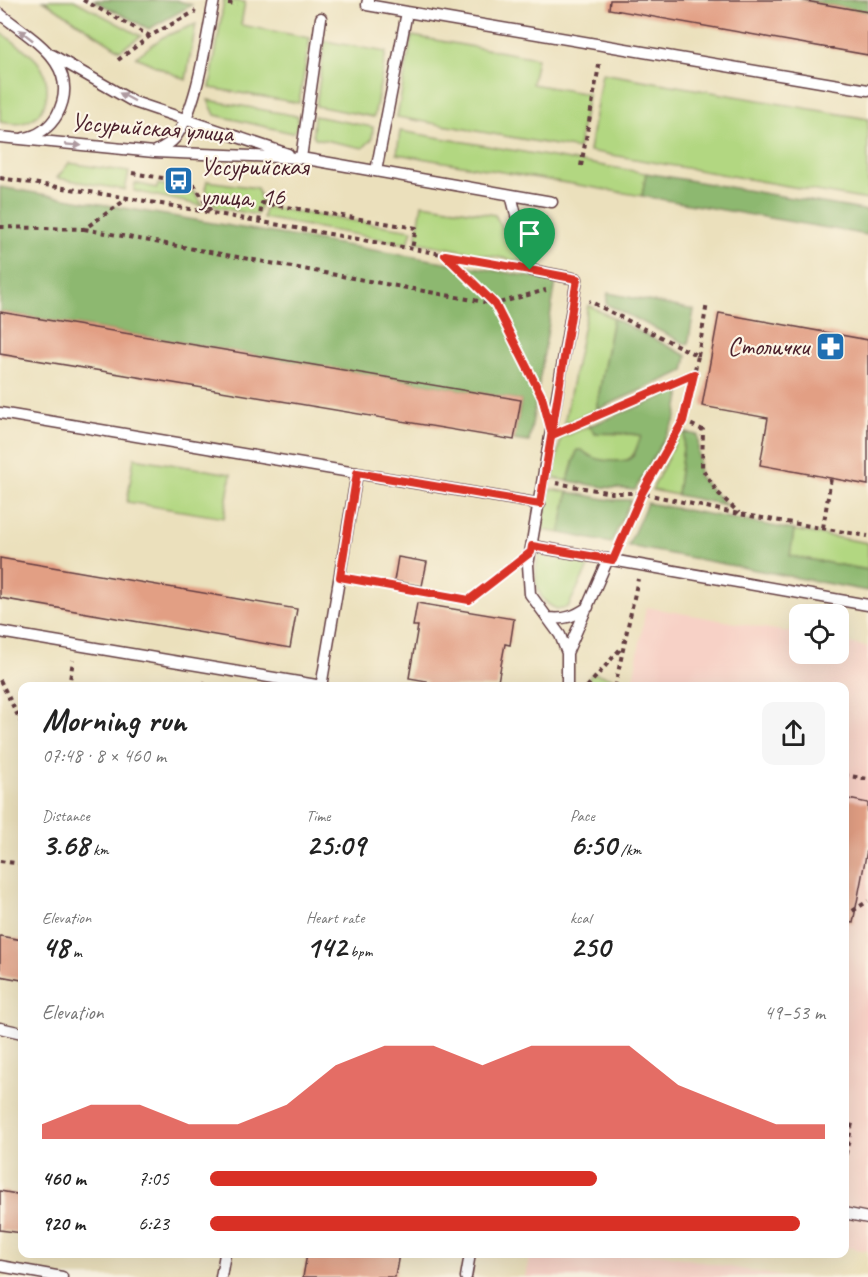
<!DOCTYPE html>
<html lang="en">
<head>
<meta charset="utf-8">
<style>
  :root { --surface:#fff; --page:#f6f6f6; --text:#222; --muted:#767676; --accent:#d93025 }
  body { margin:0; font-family:Caveat,sans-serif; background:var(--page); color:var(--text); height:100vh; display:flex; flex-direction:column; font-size:22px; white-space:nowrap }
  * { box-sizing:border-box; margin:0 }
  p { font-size:20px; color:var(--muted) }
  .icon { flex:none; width:33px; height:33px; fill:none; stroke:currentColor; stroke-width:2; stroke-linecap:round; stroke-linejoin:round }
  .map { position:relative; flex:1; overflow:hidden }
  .panel { position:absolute; left:18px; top:682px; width:831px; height:576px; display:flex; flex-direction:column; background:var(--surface); border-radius:12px; box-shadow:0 6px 24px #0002 }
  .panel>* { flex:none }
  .controls { position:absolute; left:789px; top:604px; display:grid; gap:12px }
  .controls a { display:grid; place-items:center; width:60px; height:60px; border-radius:12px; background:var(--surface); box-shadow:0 6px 24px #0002; font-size:30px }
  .pin { position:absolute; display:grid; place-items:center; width:51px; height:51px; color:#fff; margin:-62px -26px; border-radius:50% 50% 50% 0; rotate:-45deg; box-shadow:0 0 6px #0007 }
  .pin .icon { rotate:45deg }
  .round { display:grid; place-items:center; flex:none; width:63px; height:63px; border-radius:12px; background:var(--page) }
  .overview { display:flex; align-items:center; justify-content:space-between; height:102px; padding:0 24px }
  h1 { font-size:33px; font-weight:700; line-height:45px }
  .metrics { display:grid; grid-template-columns:repeat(3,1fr); gap:9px; height:102px; padding:6px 24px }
  .metrics div { display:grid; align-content:center }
  .metrics b { font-size:30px; font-weight:700 }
  .metrics small { font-size:16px; font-weight:400 }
  .metrics p { font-size:16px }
  .chart { height:168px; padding:12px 24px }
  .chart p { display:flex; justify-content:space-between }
  .chart svg { width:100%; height:108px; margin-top:6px; fill:var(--accent); opacity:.7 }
  ul { padding:0 24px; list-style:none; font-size:20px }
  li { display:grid; grid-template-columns:96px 72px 1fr; align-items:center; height:45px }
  li i { height:15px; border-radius:8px; background:var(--accent) }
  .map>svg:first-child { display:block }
  .built { fill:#f7d1c6 }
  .green { fill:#b2d781; stroke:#7e7b56; stroke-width:1.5 }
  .forest { fill:#8db86f; stroke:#6c6c4d; stroke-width:1.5 }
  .building { fill:#e29f84 }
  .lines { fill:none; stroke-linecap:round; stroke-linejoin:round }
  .service-casing { stroke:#623c41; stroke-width:13 }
  .path { stroke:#623c41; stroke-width:4; stroke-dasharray:4.5 4.5; stroke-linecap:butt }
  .service { stroke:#fff; stroke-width:10 }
  .oneway { fill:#ae9aa0 }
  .route-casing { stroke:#fff; stroke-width:12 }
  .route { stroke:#d93025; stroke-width:8 }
  .labels { text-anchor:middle; stroke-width:4.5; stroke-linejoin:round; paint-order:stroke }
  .street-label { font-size:26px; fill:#4a1f2b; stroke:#fcf5e5 }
  .poi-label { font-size:26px; fill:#4a1f2b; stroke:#fcf5e5; text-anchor:start }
</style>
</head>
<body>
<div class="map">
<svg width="868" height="1277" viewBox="0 0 868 1277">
  <rect width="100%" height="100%" fill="#fcf5e5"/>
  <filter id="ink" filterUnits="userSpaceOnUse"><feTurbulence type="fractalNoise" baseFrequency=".0167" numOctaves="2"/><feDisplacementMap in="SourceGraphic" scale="12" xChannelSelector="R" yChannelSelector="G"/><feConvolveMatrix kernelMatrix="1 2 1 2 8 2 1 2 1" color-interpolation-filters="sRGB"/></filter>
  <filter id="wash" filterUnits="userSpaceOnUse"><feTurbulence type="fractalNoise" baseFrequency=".008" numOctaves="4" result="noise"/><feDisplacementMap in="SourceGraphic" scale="24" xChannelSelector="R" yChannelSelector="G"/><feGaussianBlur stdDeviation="1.35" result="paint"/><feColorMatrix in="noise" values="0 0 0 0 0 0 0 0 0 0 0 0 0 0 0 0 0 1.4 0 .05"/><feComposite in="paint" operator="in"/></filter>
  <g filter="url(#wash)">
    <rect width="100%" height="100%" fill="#ebe0bc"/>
    <!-- built -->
    <path class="built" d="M646,607L799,634L800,654H838L839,641L868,647V1251L844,1247V687H632Z
      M530,1254H660L784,1277H525Z"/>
    <!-- green -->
    <path class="green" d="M43,0H74L141,36L120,50Z
      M224,0L245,2L241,25L310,38L299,103L210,88Z
      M196,24L186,80L136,57L163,37Z
      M0,32C12,41 28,50 37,61C53,80 51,116 23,123C16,125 7,123 0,122Z
      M412,36L537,58L532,84L588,94L578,149L397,117Z
      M325,41L386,52L374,117L316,106Z
      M602,73L868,119V200L589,151Z
      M208,100L298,116L297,128L292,133L215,115Z
      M314,116L373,127L372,139L363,148L315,138L313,134Z
      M400,131L646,173L642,196L397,154Z
      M69,163L129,172L125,190L57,178Z
      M207,181L257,188L262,202L257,215L216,207L205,189Z
      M135,183L157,188L158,184L194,192L203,206L134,191Z
      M422,204L495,215L523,262L416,242Z
      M265,207L412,230L408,244L263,218Z
      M588,305L613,318L596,410L564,424Z
      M589,426L595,433C606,434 634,433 641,436C638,443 637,452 631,457C620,468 592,460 582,450L573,462L568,481L552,478L561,438Z
      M680,433H685L677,495L652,490Z
      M134,458L231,474L224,518L127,502Z
      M550,489L568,492L560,533L541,530Z
      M794,530L868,543V570L790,556Z
      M539,554L589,565L568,607L557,609C534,600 533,575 539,554Z
      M593,673L613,678L611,687H581Z"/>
    <!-- forest -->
    <path class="forest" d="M93,0H176L192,5L149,29Z
      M800,0H868V12Z
      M646,173L868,211V235L642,196Z
      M0,187L556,281L529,442L514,440L521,400L0,312Z
      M608,293L694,310L688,345L606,304Z
      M613,318L687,356L684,371L596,410Z
      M681,390L676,418L635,490L603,487L568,481L577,450H582C594,462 612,462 628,460L634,455L641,436C634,432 606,434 595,433L589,426Z
      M685,433L698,435L699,477L726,505L677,495Z
      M568,492L610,500H631L611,543L560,533Z
      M647,503L794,530L790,556L868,570V591L628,546Z"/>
    <g id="blocks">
      <!-- building -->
      <path class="building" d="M610,0H800L868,12V55L609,9Z
        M0,312L521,400L514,440L0,354Z
        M719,313L868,340V485L760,465L768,418L702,406Z
        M398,557L427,562L422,586L394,581Z
        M0,558L297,609L290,648L0,598Z
        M417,603L514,619L510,645L505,644L497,687H426L427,681L409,678L418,626H413Z
        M844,798L868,803V845L853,923L844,922Z
        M0,936L22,940V980L0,976Z
        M0,1191L22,1195V1233L0,1230Z
        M307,1254H399L395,1277H303Z"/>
    </g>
  </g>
  <g filter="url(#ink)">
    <use href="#blocks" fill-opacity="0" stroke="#623c41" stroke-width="1.5"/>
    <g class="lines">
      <defs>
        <path id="service" d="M368,0L367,5L407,12L376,171
          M407,12L868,90
          M0,14C33,40 83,66 57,115C50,127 38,136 24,138
          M52,55L134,102L288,154
          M0,137L154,152L301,158L552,202
          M156,151C162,148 170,144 175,138C198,107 206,39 214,0
          M301,158L321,18
          M511,195L530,270L577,279L528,565L530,594L560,635L567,653V687
          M0,413L540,504
          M532,546L868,605
          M549,618C565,620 575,616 588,607
          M0,632L322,686
          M567,653L608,559
          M321,687L357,473
          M0,1028L22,1033
          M844,1213L868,1218
          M0,1266L62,1277
          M221,1277L225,1254
          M466,1277L470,1254"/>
      </defs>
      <!-- service casing -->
      <use href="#service" class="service-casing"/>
      <!-- path -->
      <path class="path" d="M83,0L150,36
        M228,3L237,4
        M118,60L150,36L196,11
        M581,166L600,60
        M132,173L193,183L212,213
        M0,178L128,198L514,267
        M259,222L262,203L416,228L412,249
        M0,227L84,229L127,199
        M84,229L495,304L546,290
        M446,255L495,304L541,396
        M698,356L707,303
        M683,421L703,430L702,468L717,492L739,513
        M566,430L694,374L698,356L589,301
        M556,483L612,493H641L739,514L868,536
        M823,528L831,478
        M619,546L641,493L683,421L694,375
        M355,580L469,601L514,565
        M0,680L22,724
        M69,687L73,660
        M197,687L205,682
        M587,687L622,647
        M615,687L638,579
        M844,775L868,779
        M0,861L22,864
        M844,912H851L868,901
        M844,1121L852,1123L844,1164"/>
      <!-- service -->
      <use href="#service" class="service"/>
    </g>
    <!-- one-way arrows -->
    <defs><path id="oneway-solid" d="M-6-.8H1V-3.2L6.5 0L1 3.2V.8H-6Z" transform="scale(1.5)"/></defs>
    <g class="oneway">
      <use href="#oneway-solid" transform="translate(26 35) rotate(-142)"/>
      <use href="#oneway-solid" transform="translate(127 97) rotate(-152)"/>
      <use href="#oneway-solid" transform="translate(73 145) rotate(5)"/>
    </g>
  </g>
  <g class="lines" filter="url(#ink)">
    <defs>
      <path id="route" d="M530,270L577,279L540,504L357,473L340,577L469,600L531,552L532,546L613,560L642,493L683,421L694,374L552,435L542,397L495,304L445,255L530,270"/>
    </defs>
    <!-- route casing -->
    <use href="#route" class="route-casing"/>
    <!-- route -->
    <use href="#route" class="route"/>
  </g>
  <!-- icons -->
  <defs>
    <symbol id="bus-square" viewBox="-11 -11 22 22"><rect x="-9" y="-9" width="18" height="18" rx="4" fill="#1f6fb2" stroke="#fcf5e5"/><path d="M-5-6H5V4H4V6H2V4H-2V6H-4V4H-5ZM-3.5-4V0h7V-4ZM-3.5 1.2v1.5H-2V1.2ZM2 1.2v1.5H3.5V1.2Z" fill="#fff"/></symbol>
    <symbol id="pharmacy-square" viewBox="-11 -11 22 22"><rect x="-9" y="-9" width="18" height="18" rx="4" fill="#1f6fb2" stroke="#fcf5e5"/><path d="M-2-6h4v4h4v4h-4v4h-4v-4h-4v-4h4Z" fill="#fff"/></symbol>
  </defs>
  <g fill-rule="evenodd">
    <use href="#bus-square" x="162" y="164" width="33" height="33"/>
    <use href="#pharmacy-square" x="814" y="330" width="33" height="33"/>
  </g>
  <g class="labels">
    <!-- street labels -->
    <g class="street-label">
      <text transform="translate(152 127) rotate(4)" y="9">Уссурийская улица</text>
    </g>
    <!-- poi labels -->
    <g class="poi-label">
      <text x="200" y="175">Уссурийская<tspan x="200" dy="30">улица, 16</tspan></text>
      <text x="809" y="355" text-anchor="end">Столички</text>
    </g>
  </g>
</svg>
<div class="controls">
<a><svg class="icon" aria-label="locate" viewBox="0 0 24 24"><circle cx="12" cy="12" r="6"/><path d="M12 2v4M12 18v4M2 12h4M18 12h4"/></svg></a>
</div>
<div class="pin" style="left:530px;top:270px;background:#1e9e55"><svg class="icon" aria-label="arrive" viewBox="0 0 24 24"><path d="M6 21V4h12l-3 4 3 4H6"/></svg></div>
<section class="panel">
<div class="overview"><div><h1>Morning run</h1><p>07:48 · 8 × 460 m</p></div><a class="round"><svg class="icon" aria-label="share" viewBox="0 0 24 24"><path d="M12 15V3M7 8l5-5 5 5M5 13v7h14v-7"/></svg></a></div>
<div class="metrics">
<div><p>Distance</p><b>3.68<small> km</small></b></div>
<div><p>Time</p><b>25:09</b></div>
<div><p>Pace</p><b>6:50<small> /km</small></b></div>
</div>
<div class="metrics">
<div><p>Elevation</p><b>48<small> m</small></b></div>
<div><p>Heart rate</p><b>142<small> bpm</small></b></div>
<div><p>kcal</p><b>250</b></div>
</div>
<div class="chart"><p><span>Elevation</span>49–53 m</p>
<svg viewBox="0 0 160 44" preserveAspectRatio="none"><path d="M0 44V38L10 30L20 30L30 38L40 38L50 30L60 14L70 6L80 6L90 14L100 6L110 6L120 6L130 22L140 30L150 38L160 38V44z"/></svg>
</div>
<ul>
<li><b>460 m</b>7:05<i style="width:63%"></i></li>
<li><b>920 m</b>6:23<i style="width:96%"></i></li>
</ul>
</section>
</div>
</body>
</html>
